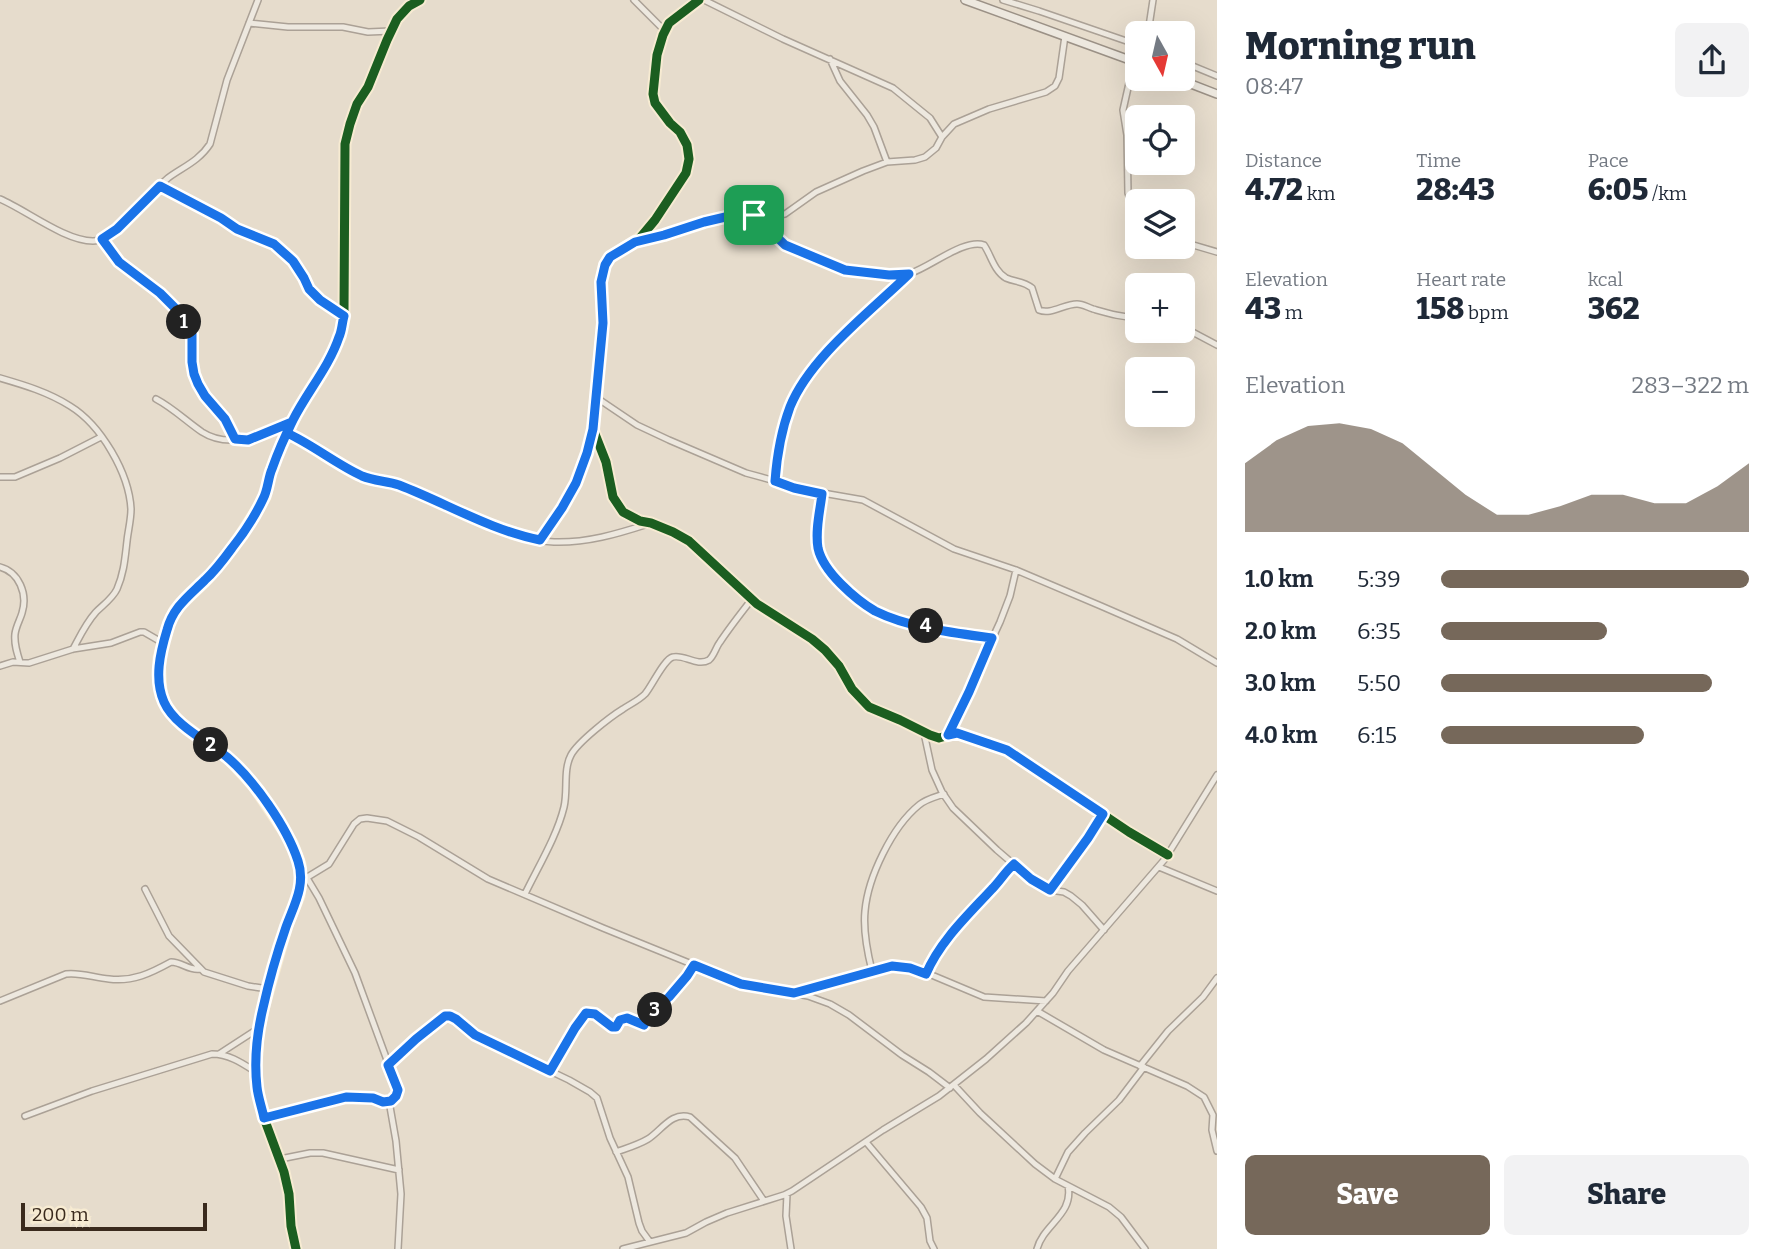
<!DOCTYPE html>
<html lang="en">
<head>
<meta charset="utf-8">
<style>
  :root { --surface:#fff; --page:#f2f2f3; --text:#1f2937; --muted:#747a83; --accent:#76685a }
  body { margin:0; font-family:Bitter,serif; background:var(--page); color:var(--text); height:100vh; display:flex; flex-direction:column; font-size:26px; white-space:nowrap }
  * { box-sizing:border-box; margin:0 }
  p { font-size:23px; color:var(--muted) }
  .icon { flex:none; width:38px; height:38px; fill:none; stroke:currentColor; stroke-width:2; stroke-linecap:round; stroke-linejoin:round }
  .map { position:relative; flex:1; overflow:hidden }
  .sheet { display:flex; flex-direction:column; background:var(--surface); width:560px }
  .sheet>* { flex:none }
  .needle { width:46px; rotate:172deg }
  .controls { position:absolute; left:1125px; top:21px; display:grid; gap:14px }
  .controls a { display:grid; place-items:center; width:70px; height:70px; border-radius:10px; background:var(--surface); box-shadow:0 7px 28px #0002; font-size:35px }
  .scale { position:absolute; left:21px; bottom:18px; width:186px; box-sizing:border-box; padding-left:7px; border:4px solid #3a2a1d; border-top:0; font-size:19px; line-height:24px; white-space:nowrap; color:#3a2a1d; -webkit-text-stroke:5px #f7ebd2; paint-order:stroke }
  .pin { position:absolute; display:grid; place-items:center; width:60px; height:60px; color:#fff; margin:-30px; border-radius:14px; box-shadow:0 4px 10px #0006 }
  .km { position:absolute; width:35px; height:35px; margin:-18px; border-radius:50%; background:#222; color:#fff; font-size:19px; line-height:35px; text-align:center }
  .round { display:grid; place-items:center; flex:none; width:74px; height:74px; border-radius:10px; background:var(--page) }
  .overview { display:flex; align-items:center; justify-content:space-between; height:119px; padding:0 28px }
  h1 { font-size:38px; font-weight:800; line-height:52px }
  .stats { display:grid; grid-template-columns:repeat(3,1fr); gap:10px; height:119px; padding:7px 28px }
  .stats div { display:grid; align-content:center }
  .stats b { font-size:30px; font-weight:800 }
  .stats small { font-size:19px; font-weight:400 }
  .stats p { font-size:19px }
  .chart { height:196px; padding:14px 28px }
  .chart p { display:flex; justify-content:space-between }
  .chart svg { width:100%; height:126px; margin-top:7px; fill:var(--accent); opacity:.7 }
  .cta { display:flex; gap:14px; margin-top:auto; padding:14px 28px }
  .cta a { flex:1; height:80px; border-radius:10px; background:var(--accent); color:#fff; font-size:28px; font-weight:800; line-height:80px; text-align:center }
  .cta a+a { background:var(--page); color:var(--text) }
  ul { padding:0 28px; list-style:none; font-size:23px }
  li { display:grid; grid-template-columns:112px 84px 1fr; align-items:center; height:52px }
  li i { height:18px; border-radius:9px; background:var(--accent) }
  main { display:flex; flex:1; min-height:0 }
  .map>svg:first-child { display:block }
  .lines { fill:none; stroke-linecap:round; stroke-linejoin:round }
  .street-casing { stroke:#aba196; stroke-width:8 }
  .secondary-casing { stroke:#9b9186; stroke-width:10 }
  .street { stroke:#ede8df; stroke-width:5 }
  .secondary { stroke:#ede8df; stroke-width:7 }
  .cycleway-casing { stroke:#f7ebd2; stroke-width:13 }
  .cycleway { stroke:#1b5e20; stroke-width:9 }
  .route-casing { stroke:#fff; stroke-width:14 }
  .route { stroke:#1a73e8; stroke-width:9 }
</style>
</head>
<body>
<main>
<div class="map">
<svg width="1217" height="1249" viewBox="0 0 1217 1249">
  <rect width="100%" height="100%" fill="#e6dccc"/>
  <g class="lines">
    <defs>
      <path id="street" d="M634,0L665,31
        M699,0L669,23L663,35L657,55L653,94L655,103L670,123L680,132L687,145L689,159L686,173L655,220L640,238L610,257L605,265L601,282L603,323L593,429L606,462L613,497L623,512L640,521L651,523L673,532L689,541L757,604L812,639L825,650L839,666L852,689L869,707L900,720L930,735L939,738L957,733L1007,750L1129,832L1168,855
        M704,0L783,39L893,88L930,118L942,137
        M1003,0L1039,11L1138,45
        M249,23L288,27H343L368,32L391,31
        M1148,33L1153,0
        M830,59L840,81L867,115L874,127L887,162
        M1134,61L1123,110L1127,135L1128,193L1132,205L1138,213
        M1183,62L1217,76
        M160,186L221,218L237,229L274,244L293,261L305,278L309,289L320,300L344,316
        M0,199C26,210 65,241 93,241C99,241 104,238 109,236C130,219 147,196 168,178C183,167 199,161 210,144L227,80L258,0
        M755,216C765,226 775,240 787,246C799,253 833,268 847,271C862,274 896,278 911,273C930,267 965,238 984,245C991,255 994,271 1006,278C1015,282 1024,281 1032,288L1039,310C1051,315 1064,304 1077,304C1083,304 1087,307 1093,309C1107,313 1123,318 1138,317
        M101,239L119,262L160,293L177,310L192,334V362L194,374L198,384L205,396L225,419L235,439
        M638,241L734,215L773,216L785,214L816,192L863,171L887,162L915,160L925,157L936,148L942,137L954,124L989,109L1046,92L1055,86L1059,78L1065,36
        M1183,242L1217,252
        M1183,327L1217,345
        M0,378C24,385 48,392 70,406C101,425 129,473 131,509C131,520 128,531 127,541C125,558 124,573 117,589C113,598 103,605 96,612C86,623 80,636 73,649
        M597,398L637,425L669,440L746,473L775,481L794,488L863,500L954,549L1016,570L1101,606L1177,639L1217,663
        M156,399C173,408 186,421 202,432C230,450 265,434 292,422
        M287,433C313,445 335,464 361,476C373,481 386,481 398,485C447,503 501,540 554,542C587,543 617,534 648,524
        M0,477H15L60,458L101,437
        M775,481C777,455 781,431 790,407C809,358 871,311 909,274
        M822,494C820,511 815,530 818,548C821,562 831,573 841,584C881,625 938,631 992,638
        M540,540C547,529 556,519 563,508C578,483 586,456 593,429
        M0,567C19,572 28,594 22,613C20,620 16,626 15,634C14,644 17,653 20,662
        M0,666L13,662L29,663L73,649L111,643L140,632H144L163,643
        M924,733L932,770L942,792L953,808L997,850L1031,879L1050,890L1064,892L1071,896L1082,905L1104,930
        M948,735L1000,622L1010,596L1016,570
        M1159,867L1217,891
        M301,881L329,864L354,824L360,819L367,818L387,821L419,837L488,879L603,928L741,984L808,996L830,1004L849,1015L902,1055L929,1072L950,1088
        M145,889L169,936L204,972L248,986L268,989
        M1050,890L1088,837L1103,814
        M525,894C538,867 557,836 564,807C568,790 563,770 571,755C578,742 610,717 623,709C630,704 638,701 645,694C652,686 664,659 673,657C684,654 697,667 709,660C714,656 716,647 720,642C730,627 741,613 752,599
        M872,971C867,951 863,931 865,911C868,877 892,827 919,805C926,799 935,797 944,794
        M926,973C941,941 968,915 992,889C1000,881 1005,872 1014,864
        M796,993L892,966L910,968L934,976L984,997L1046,1001
        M0,1001L66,974C80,972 95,978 109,979C133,982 151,973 171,962C182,962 189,971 200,969
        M1037,1011L1104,1050L1187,1086L1204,1097L1213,1115L1212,1130L1217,1151
        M219,1054L259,1028
        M389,1065C402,1054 434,1016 450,1016L475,1035L569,1080L590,1092L597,1098L610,1138L628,1177L639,1223L642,1231L650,1242
        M1140,1066L1168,1031L1203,997L1217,978
        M550,1071L586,1013L595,1014L612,1027H616C627,1012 629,1020 644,1025L650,1014L669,997L687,976L694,965
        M954,1085L980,1113L1035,1164L1055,1179L1109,1207L1121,1217L1145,1249
        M389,1101L396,1141L401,1194L398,1249
        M25,1116L92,1091L212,1054C229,1054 242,1063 256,1072
        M264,1118C292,1111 327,1098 355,1097C361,1097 367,1097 372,1098C384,1100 393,1107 398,1090L355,973L319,898L307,878
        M866,1142L921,1207L927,1218L930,1241L934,1249
        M616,1152C627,1148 638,1145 648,1139C661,1131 672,1111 690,1117L735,1158L764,1201
        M280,1159L310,1153H323L399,1170
        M1055,1179L1068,1152L1085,1133L1119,1100L1144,1067
        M787,1194L786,1216L791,1249
        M296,1249L291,1226L289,1194L284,1172L264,1118L257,1088L256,1066L258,1034L263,1009L287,925L299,896L301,879L300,864L292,843L254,786L230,760L177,720L165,704L161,692L159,658L168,626L175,610L207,579L232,549L265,497L271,471L282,443L297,411L329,359L340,337L344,312L345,144L350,124L357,104L368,87L387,40L397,19L409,6L420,0
        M623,1249L686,1233L706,1222L727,1213L784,1195L792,1191L883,1130L939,1096L986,1059L1026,1023L1053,993L1068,971L1165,859L1217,775
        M1037,1249C1043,1225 1074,1214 1068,1186"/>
      <path id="secondary" d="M965,0L1138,63
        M1178,79L1217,94"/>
    </defs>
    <!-- street casing -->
    <use href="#street" class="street-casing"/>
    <!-- secondary casing -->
    <use href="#secondary" class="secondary-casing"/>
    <!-- street -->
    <use href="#street" class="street"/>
    <!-- secondary -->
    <use href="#secondary" class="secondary"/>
    <defs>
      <path id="cycleway" d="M699,0L669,23L663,35L657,55L653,94L655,103L670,123L680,132L687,145L689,159L686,173L655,220L640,238L610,257L605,265L601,282L603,323L593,429L606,462L613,497L623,512L640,521L651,523L673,532L689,541L757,604L812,639L825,650L839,666L852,689L869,707L900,720L930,735L939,738L957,733L1007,750L1129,832L1168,855
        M296,1249L291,1226L289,1194L284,1172L264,1118L257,1088L256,1066L258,1034L263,1009L287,925L299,896L301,879L300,864L292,843L254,786L230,760L177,720L165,704L161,692L159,658L168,626L175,610L207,579L232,549L265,497L271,471L282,443L297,411L329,359L340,337L344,312L345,144L350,124L357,104L368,87L387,40L397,19L409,6L420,0"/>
    </defs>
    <!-- cycleway casing -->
    <use href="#cycleway" class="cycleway-casing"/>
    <!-- cycleway -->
    <use href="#cycleway" class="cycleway"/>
  </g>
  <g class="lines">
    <defs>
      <path id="route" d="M754,215H734L704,222L664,235L635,242L610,257L605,265L601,282L603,323L593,429L587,453L576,483L562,508L540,540C490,530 446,503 399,485C387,481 374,481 362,476C336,464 313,445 287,433L292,422L248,440L235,439L225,419L205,396L198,384L194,374L192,362V334L177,310L160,293L119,262L102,239L117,229L160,186L221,218L237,229L274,244L293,261L304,278L309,289L320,300L344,316C342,323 342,331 339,337C329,367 307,392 293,420C285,436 278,452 272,469C268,478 268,490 263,499C255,516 244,533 232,548C224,559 215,571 205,580C189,596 173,607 167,630C160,653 154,679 164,702C174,725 207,741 227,757C254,780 287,827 298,861C306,885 294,905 286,927C277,953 269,981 263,1008C257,1033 254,1061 257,1087C258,1097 262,1108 264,1118L346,1097L373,1098L383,1102L391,1101L396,1096L398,1090L388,1065L416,1039L445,1016H450L456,1019L475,1035L550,1071L575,1028L586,1013L595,1014L612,1027H616L620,1020L627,1018L644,1025L650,1014L669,997L687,976L694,965L741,984L794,993L892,966L910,968L926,974C940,941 968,915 992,889C1000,881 1005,872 1014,864L1031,879L1050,890L1088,838L1103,814L1007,750L957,733L948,735L969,692L992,638C955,633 909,628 875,611C863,604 851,594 841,584C831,574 821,562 818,548C815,530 820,511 822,494L794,488L775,481C777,455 781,431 790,407C810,357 871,311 909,274L889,275L845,270L785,245L754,215"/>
    </defs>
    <!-- route casing -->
    <use href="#route" class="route-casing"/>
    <!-- route -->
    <use href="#route" class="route"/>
  </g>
</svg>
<div class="controls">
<a><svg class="needle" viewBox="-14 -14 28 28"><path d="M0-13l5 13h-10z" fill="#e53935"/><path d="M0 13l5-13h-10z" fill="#747a83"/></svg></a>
<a><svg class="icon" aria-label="locate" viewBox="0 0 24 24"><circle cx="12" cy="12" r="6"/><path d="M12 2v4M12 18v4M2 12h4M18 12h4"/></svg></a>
<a><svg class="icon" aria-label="layers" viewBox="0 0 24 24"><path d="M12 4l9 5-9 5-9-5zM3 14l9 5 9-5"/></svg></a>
<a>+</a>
<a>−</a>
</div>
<div class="scale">200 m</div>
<div class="pin" style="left:754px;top:215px;background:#1e9e55"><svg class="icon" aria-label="arrive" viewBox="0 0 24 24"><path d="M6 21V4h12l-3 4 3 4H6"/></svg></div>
<b class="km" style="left:184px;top:322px">1</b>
<b class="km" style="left:211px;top:745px">2</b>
<b class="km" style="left:655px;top:1010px">3</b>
<b class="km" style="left:926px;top:626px">4</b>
</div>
<section class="sheet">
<div class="overview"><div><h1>Morning run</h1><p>08:47</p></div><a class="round"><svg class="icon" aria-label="share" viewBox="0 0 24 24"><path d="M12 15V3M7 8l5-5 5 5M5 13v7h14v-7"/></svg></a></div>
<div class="stats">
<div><p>Distance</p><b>4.72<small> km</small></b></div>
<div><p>Time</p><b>28:43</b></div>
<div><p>Pace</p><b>6:05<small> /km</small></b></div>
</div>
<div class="stats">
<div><p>Elevation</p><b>43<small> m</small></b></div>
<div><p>Heart rate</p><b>158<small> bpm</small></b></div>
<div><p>kcal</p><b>362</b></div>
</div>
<div class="chart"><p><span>Elevation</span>283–322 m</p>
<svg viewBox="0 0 160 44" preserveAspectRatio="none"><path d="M0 44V20L10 12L20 7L30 6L40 8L50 13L60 22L70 31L80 38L90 38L100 35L110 31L120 31L130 34L140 34L150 28L160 20V44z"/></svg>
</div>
<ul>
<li><b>1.0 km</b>5:39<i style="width:100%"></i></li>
<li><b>2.0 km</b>6:35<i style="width:54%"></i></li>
<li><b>3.0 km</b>5:50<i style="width:88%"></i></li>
<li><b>4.0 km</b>6:15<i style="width:66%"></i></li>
</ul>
<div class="cta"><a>Save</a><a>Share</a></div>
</section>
</main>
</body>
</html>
